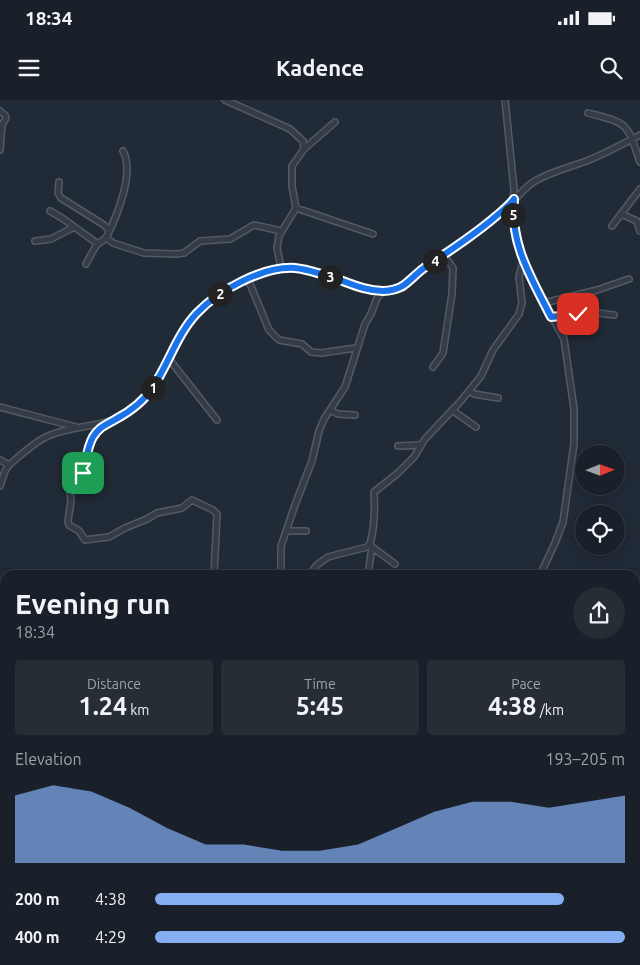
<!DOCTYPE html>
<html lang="en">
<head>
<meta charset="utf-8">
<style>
  :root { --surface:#192029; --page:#262d35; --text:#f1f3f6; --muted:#9fa3a8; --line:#373e46; --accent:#85aef3 }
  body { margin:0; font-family:Ubuntu,sans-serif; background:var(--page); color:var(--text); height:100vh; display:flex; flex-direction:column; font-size:19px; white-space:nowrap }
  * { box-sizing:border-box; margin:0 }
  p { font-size:16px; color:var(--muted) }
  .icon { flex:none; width:28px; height:28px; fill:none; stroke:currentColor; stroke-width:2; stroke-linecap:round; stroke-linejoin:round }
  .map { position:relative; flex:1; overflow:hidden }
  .drawer { position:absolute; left:0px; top:470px; width:640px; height:395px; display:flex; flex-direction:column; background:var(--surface); border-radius:15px 15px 0 0; box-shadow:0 2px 12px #0003,0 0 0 1px var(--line) }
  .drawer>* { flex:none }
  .needle { width:32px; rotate:89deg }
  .tools { position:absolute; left:575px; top:345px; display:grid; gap:10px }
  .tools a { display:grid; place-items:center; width:50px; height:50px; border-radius:50%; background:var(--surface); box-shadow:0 2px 12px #0003,0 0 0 1px var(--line); font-size:25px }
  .pin { position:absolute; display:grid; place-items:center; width:42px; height:42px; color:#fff; margin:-21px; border-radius:10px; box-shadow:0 2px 8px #0006 }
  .km { position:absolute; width:25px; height:25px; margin:-12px; border-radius:50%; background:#222; color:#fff; font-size:14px; line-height:25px; text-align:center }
  .round { display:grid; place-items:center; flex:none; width:52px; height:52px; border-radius:26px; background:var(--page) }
  .head { display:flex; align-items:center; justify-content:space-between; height:85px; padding:0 15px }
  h1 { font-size:28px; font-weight:600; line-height:38px }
  .metrics { display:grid; grid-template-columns:repeat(3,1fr); gap:8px; height:85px; padding:5px 15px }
  .metrics div { display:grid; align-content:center; border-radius:5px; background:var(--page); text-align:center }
  .metrics b { font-size:25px; font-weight:600 }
  .metrics small { font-size:14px; font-weight:400 }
  .metrics p { font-size:14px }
  .chart { height:140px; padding:10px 15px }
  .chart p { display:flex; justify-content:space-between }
  .chart svg { width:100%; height:90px; margin-top:5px; fill:var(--accent); opacity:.7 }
  ul { padding:0 15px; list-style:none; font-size:16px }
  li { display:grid; grid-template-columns:80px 60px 1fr; align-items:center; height:38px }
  li i { height:12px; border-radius:6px; background:var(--accent) }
  .status { display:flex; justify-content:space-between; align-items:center; height:35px; padding:0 25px; background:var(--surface); direction:ltr }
  .status svg { height:14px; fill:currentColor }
  header { display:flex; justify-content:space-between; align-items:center; height:65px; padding:0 15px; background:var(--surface); font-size:22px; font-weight:600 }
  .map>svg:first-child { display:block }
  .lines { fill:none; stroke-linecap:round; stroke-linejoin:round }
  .minor-casing { stroke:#525a65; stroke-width:8 }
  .minor { stroke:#353c48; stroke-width:5 }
  .route-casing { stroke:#fff; stroke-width:10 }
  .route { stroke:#1a73e8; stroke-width:6 }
</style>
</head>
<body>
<div class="status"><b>18:34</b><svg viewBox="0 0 49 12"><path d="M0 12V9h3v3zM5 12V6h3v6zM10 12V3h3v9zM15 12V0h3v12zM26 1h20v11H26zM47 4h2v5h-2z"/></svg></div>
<header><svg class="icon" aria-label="menu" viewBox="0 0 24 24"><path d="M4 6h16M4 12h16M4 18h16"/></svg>Kadence<svg class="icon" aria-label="search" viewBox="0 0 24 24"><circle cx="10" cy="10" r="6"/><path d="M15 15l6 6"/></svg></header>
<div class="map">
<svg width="640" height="865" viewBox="0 0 640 865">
  <rect width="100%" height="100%" fill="#212a37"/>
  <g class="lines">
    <defs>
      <path id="minor" d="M225,0L290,29L303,41L304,49L292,66V86L296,108L279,136L277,148L281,168
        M505,0L514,89L513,114L515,138L527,171L564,239L574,309V344L563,422L555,443L540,475
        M0,11L5,15L6,18L2,25L0,50
        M588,13C629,24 626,21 640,62
        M304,49L335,22
        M59,82L58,93L61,98L104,125L109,130
        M296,108L373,134
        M50,111L62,118L98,144
        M621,114L637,121L640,131
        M612,126L640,89
        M106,138L113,143L144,153L177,154L184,153L200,141L230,139L254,125L281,131
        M35,141L51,139L74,127
        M86,164C90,157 93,149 98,144C102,141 105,140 107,136C117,116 135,72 123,51
        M248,179L269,230L279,240L302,244L311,252L321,253L356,248
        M544,203L597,190L629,179
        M551,217L598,213L614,215
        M169,259L217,320
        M433,267L443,253L452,194L453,168L444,155
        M470,291L474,294L498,298
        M0,307L76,327
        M330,310L338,314L355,315
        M452,310L476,327
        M104,324L91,339L82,377L69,383L71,401L68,421L69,425L79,431L85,440L109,437L125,428L147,419L157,413L182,408L192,400L213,410L217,414L214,475
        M398,346L420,345
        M0,360L9,365
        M0,386L5,371L9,365C21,355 34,342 48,336C83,321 110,332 140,302C161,283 169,254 183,230C199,201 240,181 270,172C280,168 290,167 300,169C328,174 378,202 404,185C411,181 417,173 424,168C437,158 452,150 466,141C480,130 493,118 507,107C517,99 523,88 535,81C552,71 571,67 589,60C606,53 623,44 640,35
        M286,431H306
        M372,447L395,464
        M281,475V446L295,405L312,361L319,331L324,319L345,287L365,224L371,214L377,198L383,191
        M309,475L317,465L328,457L367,447L370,444C375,427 375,410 374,392L398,373L414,357L425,339L460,302L481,276L493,250L519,214L522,203L519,177L523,161
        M368,475L372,447L370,444
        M0,575H5
        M635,756L640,761
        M0,764L5,757
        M0,847L5,849
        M40,860L60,865
        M210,860L211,865
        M512,860L520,865
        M135,865V860
        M163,865V860
        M261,865L265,860"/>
    </defs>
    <!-- minor casing -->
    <use href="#minor" class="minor-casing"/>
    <!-- minor -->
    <use href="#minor" class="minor"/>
  </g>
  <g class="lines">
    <defs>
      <path id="route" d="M83,373C86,362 87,347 93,337C100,326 106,325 116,319C131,311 144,301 153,287C169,263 177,234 197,213C219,190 263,166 295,168C306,169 317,173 328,176C346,181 363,191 383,191C389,191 399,189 404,185C411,180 417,173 424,168C449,151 473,136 495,117C502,111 509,106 514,99C510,145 531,177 551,217L578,214"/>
    </defs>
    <!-- route casing -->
    <use href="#route" class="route-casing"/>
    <!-- route -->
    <use href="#route" class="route"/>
  </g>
</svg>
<div class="tools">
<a><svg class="needle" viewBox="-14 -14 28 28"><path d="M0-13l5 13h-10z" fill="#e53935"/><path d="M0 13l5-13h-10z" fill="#9fa3a8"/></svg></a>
<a><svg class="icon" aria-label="locate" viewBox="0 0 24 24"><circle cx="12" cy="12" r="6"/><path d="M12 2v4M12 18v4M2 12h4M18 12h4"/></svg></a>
</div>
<div class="pin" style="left:83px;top:373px;background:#1e9e55"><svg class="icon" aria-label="arrive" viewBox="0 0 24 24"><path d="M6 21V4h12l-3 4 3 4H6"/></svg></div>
<div class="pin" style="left:578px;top:214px;background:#d93025"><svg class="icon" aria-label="check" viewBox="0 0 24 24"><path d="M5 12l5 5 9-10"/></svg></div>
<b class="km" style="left:153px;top:288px">1</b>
<b class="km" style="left:220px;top:194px">2</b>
<b class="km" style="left:330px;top:177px">3</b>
<b class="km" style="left:435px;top:161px">4</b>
<b class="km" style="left:513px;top:115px">5</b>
<section class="drawer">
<div class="head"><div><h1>Evening run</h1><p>18:34</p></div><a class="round"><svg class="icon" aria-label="share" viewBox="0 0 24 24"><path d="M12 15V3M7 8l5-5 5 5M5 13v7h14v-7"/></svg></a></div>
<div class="metrics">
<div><p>Distance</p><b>1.24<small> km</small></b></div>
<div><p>Time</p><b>5:45</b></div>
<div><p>Pace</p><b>4:38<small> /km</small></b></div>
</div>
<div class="chart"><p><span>Elevation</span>193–205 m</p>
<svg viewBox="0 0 160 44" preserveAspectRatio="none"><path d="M0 44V11L10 6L20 9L30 17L40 27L50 35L60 35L70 38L80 38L90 35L100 27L110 19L120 14L130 14L140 17L150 14L160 11V44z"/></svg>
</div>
<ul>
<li><b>200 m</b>4:38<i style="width:87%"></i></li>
<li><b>400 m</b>4:29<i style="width:100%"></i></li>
</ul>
</section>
</div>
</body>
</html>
